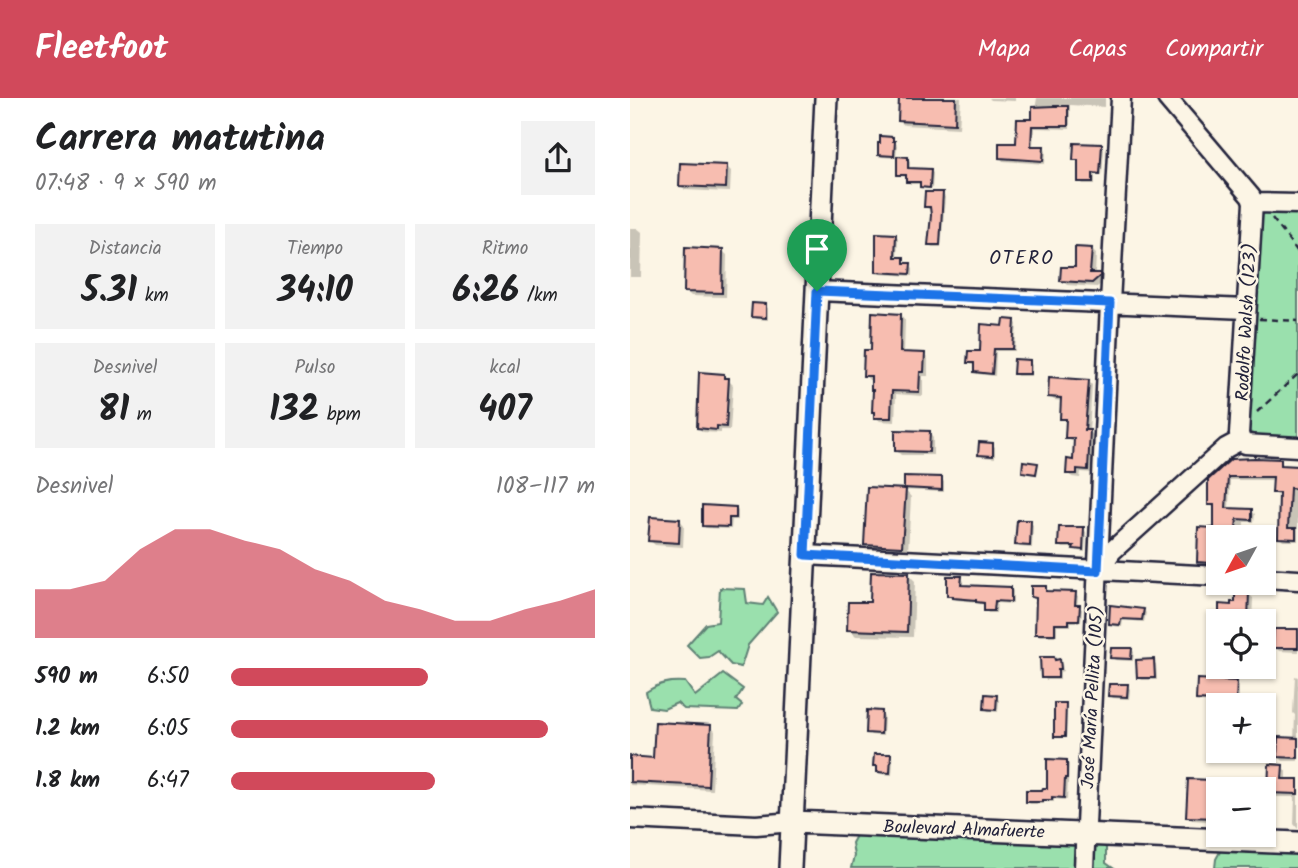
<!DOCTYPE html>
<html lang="es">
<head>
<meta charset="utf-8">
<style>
  :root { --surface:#fff; --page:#f2f2f2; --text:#202124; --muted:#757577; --accent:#d1495b }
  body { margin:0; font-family:Kalam,sans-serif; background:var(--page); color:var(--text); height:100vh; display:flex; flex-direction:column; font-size:26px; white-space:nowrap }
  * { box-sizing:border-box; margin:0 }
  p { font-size:23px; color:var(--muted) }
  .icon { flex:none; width:38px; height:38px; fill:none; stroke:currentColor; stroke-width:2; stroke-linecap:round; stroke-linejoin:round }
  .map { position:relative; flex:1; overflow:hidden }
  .details { display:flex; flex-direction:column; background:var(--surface); width:630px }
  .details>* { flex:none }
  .needle { width:46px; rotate:230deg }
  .buttons { position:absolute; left:576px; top:427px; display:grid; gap:14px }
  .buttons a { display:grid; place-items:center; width:70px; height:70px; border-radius:0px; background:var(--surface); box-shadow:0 2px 5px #0004; font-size:35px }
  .pin { position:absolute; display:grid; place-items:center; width:60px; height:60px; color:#fff; margin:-72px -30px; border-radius:50% 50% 50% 0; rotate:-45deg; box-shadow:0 0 7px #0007 }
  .pin .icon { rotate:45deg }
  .round { display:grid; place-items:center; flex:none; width:74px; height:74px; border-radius:0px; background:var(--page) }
  .overview { display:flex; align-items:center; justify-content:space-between; height:119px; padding:0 35px }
  h1 { font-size:38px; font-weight:700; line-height:52px }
  .figures { display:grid; grid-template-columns:repeat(3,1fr); gap:10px; height:119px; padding:7px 35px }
  .figures div { display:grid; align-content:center; border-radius:0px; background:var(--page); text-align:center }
  .figures b { font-size:35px; font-weight:700 }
  .figures small { font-size:19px; font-weight:400 }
  .figures p { font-size:19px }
  .chart { height:196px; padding:14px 35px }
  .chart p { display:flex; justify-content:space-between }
  .chart svg { width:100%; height:126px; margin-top:7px; fill:var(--accent); opacity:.7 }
  ul { padding:0 35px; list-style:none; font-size:23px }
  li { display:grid; grid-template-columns:112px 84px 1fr; align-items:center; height:52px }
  li i { height:18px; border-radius:9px; background:var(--accent) }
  header { display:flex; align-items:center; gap:42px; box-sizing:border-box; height:98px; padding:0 35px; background:var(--accent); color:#fff }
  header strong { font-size:33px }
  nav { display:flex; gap:38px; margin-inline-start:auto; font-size:24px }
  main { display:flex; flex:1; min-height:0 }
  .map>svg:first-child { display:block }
  .green { fill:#9ae0ad; stroke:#5e8174; stroke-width:2 }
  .shadow { fill:#0003 }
  .building { fill:#f7bdb0; stroke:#22223b; stroke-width:2 }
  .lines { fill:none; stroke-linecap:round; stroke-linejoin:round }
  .minor-casing { stroke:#22223b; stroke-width:23 }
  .major-casing { stroke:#22223b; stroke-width:26 }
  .path { stroke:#22223b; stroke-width:2.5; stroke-dasharray:7 5; stroke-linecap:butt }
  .minor { stroke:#fcf5e5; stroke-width:18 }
  .major { stroke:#fcf5e5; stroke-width:21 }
  .route-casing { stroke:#fff; stroke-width:14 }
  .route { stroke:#1a73e8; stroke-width:9 }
  .labels { text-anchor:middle; stroke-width:5; stroke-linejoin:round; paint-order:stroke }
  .street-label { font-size:18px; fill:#22223b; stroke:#fcf5e5 }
  .neighbourhood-label { font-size:19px; letter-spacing:2px; fill:#22223b; stroke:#fcf5e5 }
</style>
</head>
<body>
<header>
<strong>Fleetfoot</strong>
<nav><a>Mapa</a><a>Capas</a><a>Compartir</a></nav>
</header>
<main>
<section class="details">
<div class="overview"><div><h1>Carrera matutina</h1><p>07:48 · 9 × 590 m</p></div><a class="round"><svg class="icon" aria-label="share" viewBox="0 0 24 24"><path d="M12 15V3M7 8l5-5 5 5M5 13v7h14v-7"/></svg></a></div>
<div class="figures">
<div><p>Distancia</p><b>5.31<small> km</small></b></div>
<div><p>Tiempo</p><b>34:10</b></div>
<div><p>Ritmo</p><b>6:26<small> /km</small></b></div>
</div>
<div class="figures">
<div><p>Desnivel</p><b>81<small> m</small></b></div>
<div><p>Pulso</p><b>132<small> bpm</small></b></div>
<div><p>kcal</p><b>407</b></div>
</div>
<div class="chart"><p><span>Desnivel</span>108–117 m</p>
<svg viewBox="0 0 160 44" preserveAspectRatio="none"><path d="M0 44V27L10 27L20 24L30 13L40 6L50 6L60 10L70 13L80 20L90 24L100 31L110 34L120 38L130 38L140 34L150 31L160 27V44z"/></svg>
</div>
<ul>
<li><b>590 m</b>6:50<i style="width:54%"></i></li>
<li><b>1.2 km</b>6:05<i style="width:87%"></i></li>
<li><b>1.8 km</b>6:47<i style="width:56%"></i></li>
</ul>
</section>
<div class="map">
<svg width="668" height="770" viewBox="0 0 668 770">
  <rect width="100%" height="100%" fill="#fcf5e5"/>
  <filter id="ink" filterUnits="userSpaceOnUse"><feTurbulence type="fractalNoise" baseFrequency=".0143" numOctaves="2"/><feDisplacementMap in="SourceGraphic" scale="14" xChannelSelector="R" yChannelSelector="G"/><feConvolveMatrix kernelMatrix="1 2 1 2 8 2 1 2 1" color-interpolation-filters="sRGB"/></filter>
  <g filter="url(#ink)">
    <!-- green -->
    <path class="green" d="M636,112H668V340L625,337L618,333L630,115Z
      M90,490L115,491L117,505L133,507L138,499L147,514L118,547L111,569L101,567L88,553L79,559L70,560L57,547L76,526L88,524Z
      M93,576L113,591L106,602L112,607L108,613L54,611L47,605L34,611L20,609L16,594C30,585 39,583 55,584L65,598Z
      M228,734L447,744L460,751L470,744L476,750V765L483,770H221L224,758L222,745Z
      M592,750L668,755V770H585L586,761Z"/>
    <!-- shadow -->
    <path class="shadow" d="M271,0H331L329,30L274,27L269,23Z
      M359,0H385V3L361,2Z
      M407,0H475V9L440,7V31L404,30L403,49L413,50L416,53L415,66L373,63L370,59L388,47L403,23Z
      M262,41L267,47L266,60H277L280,63V72H300L303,75L302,91H295L292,86H280L278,83V79L271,78L269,76V60L252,59L249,56Z
      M471,48L474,51L472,77H465V86H453L450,83V64L445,61Z
      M96,68L101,73L100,94L55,92L51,88Z
      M312,96L315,99L311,149H302L300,146L302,111H298L296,108Z
      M0,130H7L12,134L11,179H0Z
      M266,137L268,140L267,161H273L276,164V167H280L283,170V178L250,176L248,174Z
      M461,151L466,156L465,177H469L474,183L467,189L437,187L432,183L446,171Z
      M92,152L97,157L96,199L61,198L56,193Z
      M135,208L138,210V222L126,221L123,218Z
      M271,217L275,222L274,256L294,257L298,261V278H293V298L266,296L265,324L250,323L245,319L243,282H239L235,277L242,254Z
      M384,223L387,226L385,253H366L365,278L348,276L345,274L346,267H342L339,264L375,229Z
      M399,264L402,267V278H387L385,275Z
      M93,277L103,287L100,332H91V335L73,334L68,330Z
      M458,283L462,287L459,333L464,338L462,375L451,374L450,380L442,379L438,375L445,363L446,343H441L437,339L436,324L432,320L433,303L424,302L420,298Z
      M299,335L303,340V357H271L266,352Z
      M362,346L365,349V360L353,359L350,356Z
      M650,363L653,366V369H668V443H653L649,439L651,397H647L644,394L645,382H600L599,412L621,413L625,416L624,424H614L613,439H588V453H585L584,468L572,467L568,464L585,432L586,410L583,409L579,406V383Z
      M312,381L314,384V394L275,392L281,399L278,454L243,453L236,446L239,391L278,393L276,390Z
      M106,410L108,413V422H102L101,431L76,430L73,428Z
      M50,422L54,427L53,449L25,447L20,442Z
      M400,424L403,427L402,450L390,449L387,447Z
      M453,431L456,434L455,454L448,453L445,450H433L430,447Z
      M279,477L285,483L283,539L226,538L219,531L242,506Z
      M331,480L334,483L333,488L381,490L383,493V506L367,505L366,515H358L356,512V507L351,506L348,504L327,502L321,500L318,497Z
      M416,490L418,495L445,496L448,498L447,509L452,511L451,524H441V528H427V538H410L407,535L408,501L402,499Z
      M618,495L623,500L622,523H595L591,518Z
      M482,509L513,512L516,515L514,524L493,522L492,529L483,528L481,525Z
      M668,533V554L649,553L645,549Z
      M501,551L504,554L503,563L485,562L482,559Z
      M424,561L432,566L433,573L430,574V582H416L413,579Z
      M523,563L526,566L527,582H511L509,580Z
      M665,578L668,579V663H653L649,659L664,642L665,617L663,615Z
      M606,585L609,588V606L571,604L568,602Z
      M497,588L500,591L499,601L483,600L480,597Z
      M366,599L369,602L368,614L358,613L356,611Z
      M634,609H640L643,612L642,633H634Z
      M251,615L254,618L253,638L241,637L238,634Z
      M584,626L588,627V635L583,634Z
      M80,629L85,633L82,692L0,687V660L24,662Z
      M260,658L263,661L262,677L251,676L245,667Z
      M436,664L439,666L437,702L424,701V704H414V706H400L397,703L418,692Z
      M652,669L656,673V683H668V731L664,726L665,699H644L640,694Z
      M581,684L584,687V703H588V724L562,722L558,718Z
      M634,702H637L641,706L640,721H634Z"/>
    <!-- building -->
    <path class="building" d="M269,0H326L325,26L268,23Z
      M424,8H438V28H402L401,48H414L413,63L369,60V45H386L387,21H402V9Z
      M250,38L263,39V43H265L264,58L248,57V45H250Z
      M444,45L472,46L470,76L463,75V84H448V62H443Z
      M267,58L278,59V70L301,71L300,90L290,89V84H276V77H267Z
      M50,65L97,67L96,90L49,88Z
      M295,94H313L310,147H298L301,117L300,109H294Z
      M246,135L266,136L265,159H274V165H281L280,176L246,174Z
      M55,149L93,151L92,195L54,194Z
      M445,149L462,150L460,175H470V178L462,185L430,183L431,169H445Z
      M122,205L136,206V220L121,219Z
      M242,214L271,216L270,254L295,255L294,274H290L289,294L262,293L261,320H244V314H242L243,292H241V278H233L234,252H241Z
      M374,221L385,222L383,251H364L362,276L344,274V265H337L338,253H350L351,226L373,228Z
      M384,261L400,262V276H383Z
      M69,274L94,276V280H99L96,329L87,328V332L67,330Z
      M419,279L459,282L455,332H460L458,372L447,371V376H436L437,361L443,362L444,340H435L436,321H430L431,300L418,299Z
      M265,332L300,333L299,354L265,353Z
      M349,344L363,345V358L348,357Z
      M625,360L651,361V367L668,368V391L660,390L658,430H666V441L648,440L649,395H642L643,379H598L596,410L622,411V422L607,421L606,430L611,431V439H583L581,465L567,464L568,429L584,430V407H578V382L601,361Z
      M393,363L408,365L406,376L392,374Z
      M274,378L312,379V392L274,390Z
      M237,389L276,391L272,449L234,447Z
      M72,407L106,409V420H99V429L72,428Z
      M20,419L50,421L49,445L18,443Z
      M387,422H401L400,448L385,447Z
      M429,429H454L453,452L443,451L444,448H428Z
      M241,474L279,475L277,534L217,532L218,504H240Z
      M317,478H332L331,487L381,489V504L365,503L364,513H354V505L346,504V502L323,500V498H317Z
      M401,488H416V493L446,494L445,507H450L449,522H439V526H425V536H405L406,500L401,499Z
      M605,493H619L618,523H593L594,519H589V506L601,507V504H605Z
      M480,507L514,511L512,522L491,521L490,527L479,526Z
      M644,531H668V550H643Z
      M481,550H502L501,561L480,560Z
      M410,559H424L425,562L430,561L431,571H428V580H411Z
      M524,561L525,580H507L506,562Z
      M567,581L607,583L606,604L566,602Z
      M479,586H498L497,599L478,598Z
      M355,596L367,597L366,612L354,611Z
      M424,605H436L435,639H424Z
      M237,612L252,613L251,636L236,635Z
      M25,624L81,627L78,688L0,684V658L23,660Z
      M648,639L668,640V660L647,659Z
      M244,656H261L260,675L247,674V668H243Z
      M417,661L437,662V680H435L434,700L422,699V702H412V704H396V692H412L413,690H417Z
      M639,666L653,667L652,681H668V696L638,695Z
      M558,681L582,682L580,706L588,707V720L556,719Z"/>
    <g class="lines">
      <defs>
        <path id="minor" d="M537,0L621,99L623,105
          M623,105L668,106
          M187,193L616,211
          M611,342L609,336L623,105
          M611,342L615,346L668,349
          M175,457L588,478
          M468,473L482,453L596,350L611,342
          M634,480L668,482
          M0,721L126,727L163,724
          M454,770L480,205L491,0"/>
        <path id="major" d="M163,724L668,745
          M160,770L196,0"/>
      </defs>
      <!-- minor casing -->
      <use href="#minor" class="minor-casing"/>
      <!-- major casing -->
      <use href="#major" class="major-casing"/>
      <!-- path -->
      <path class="path" d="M642,120L668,154
        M629,221L668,223
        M627,314L668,276"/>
      <!-- minor -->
      <use href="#minor" class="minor"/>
      <!-- major -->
      <use href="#major" class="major"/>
    </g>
  </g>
  <g class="lines" filter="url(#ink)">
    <defs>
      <path id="route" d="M187,193L480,205L468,473L175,457Z"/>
    </defs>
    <!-- route casing -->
    <use href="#route" class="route-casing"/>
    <!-- route -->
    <use href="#route" class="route"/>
  </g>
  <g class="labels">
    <!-- street labels -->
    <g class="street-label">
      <text transform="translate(616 224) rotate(-87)" y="6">Rodolfo Walsh (123)</text>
      <text transform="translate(462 599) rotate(-87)" y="6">José María Pellita (105)</text>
      <text transform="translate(334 731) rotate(2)" y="6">Boulevard Almafuerte</text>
    </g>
    <!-- neighbourhood labels -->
    <g class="neighbourhood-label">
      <text x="392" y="166">OTERO</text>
    </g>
  </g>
</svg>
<div class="buttons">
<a><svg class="needle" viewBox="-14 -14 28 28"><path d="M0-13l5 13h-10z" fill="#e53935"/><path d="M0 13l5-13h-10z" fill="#757577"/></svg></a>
<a><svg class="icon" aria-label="locate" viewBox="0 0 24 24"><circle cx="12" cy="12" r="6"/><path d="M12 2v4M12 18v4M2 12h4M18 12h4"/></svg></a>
<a>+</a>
<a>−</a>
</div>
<div class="pin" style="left:187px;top:193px;background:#1e9e55"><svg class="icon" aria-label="arrive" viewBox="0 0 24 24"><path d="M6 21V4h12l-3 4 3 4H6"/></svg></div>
</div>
</main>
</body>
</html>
